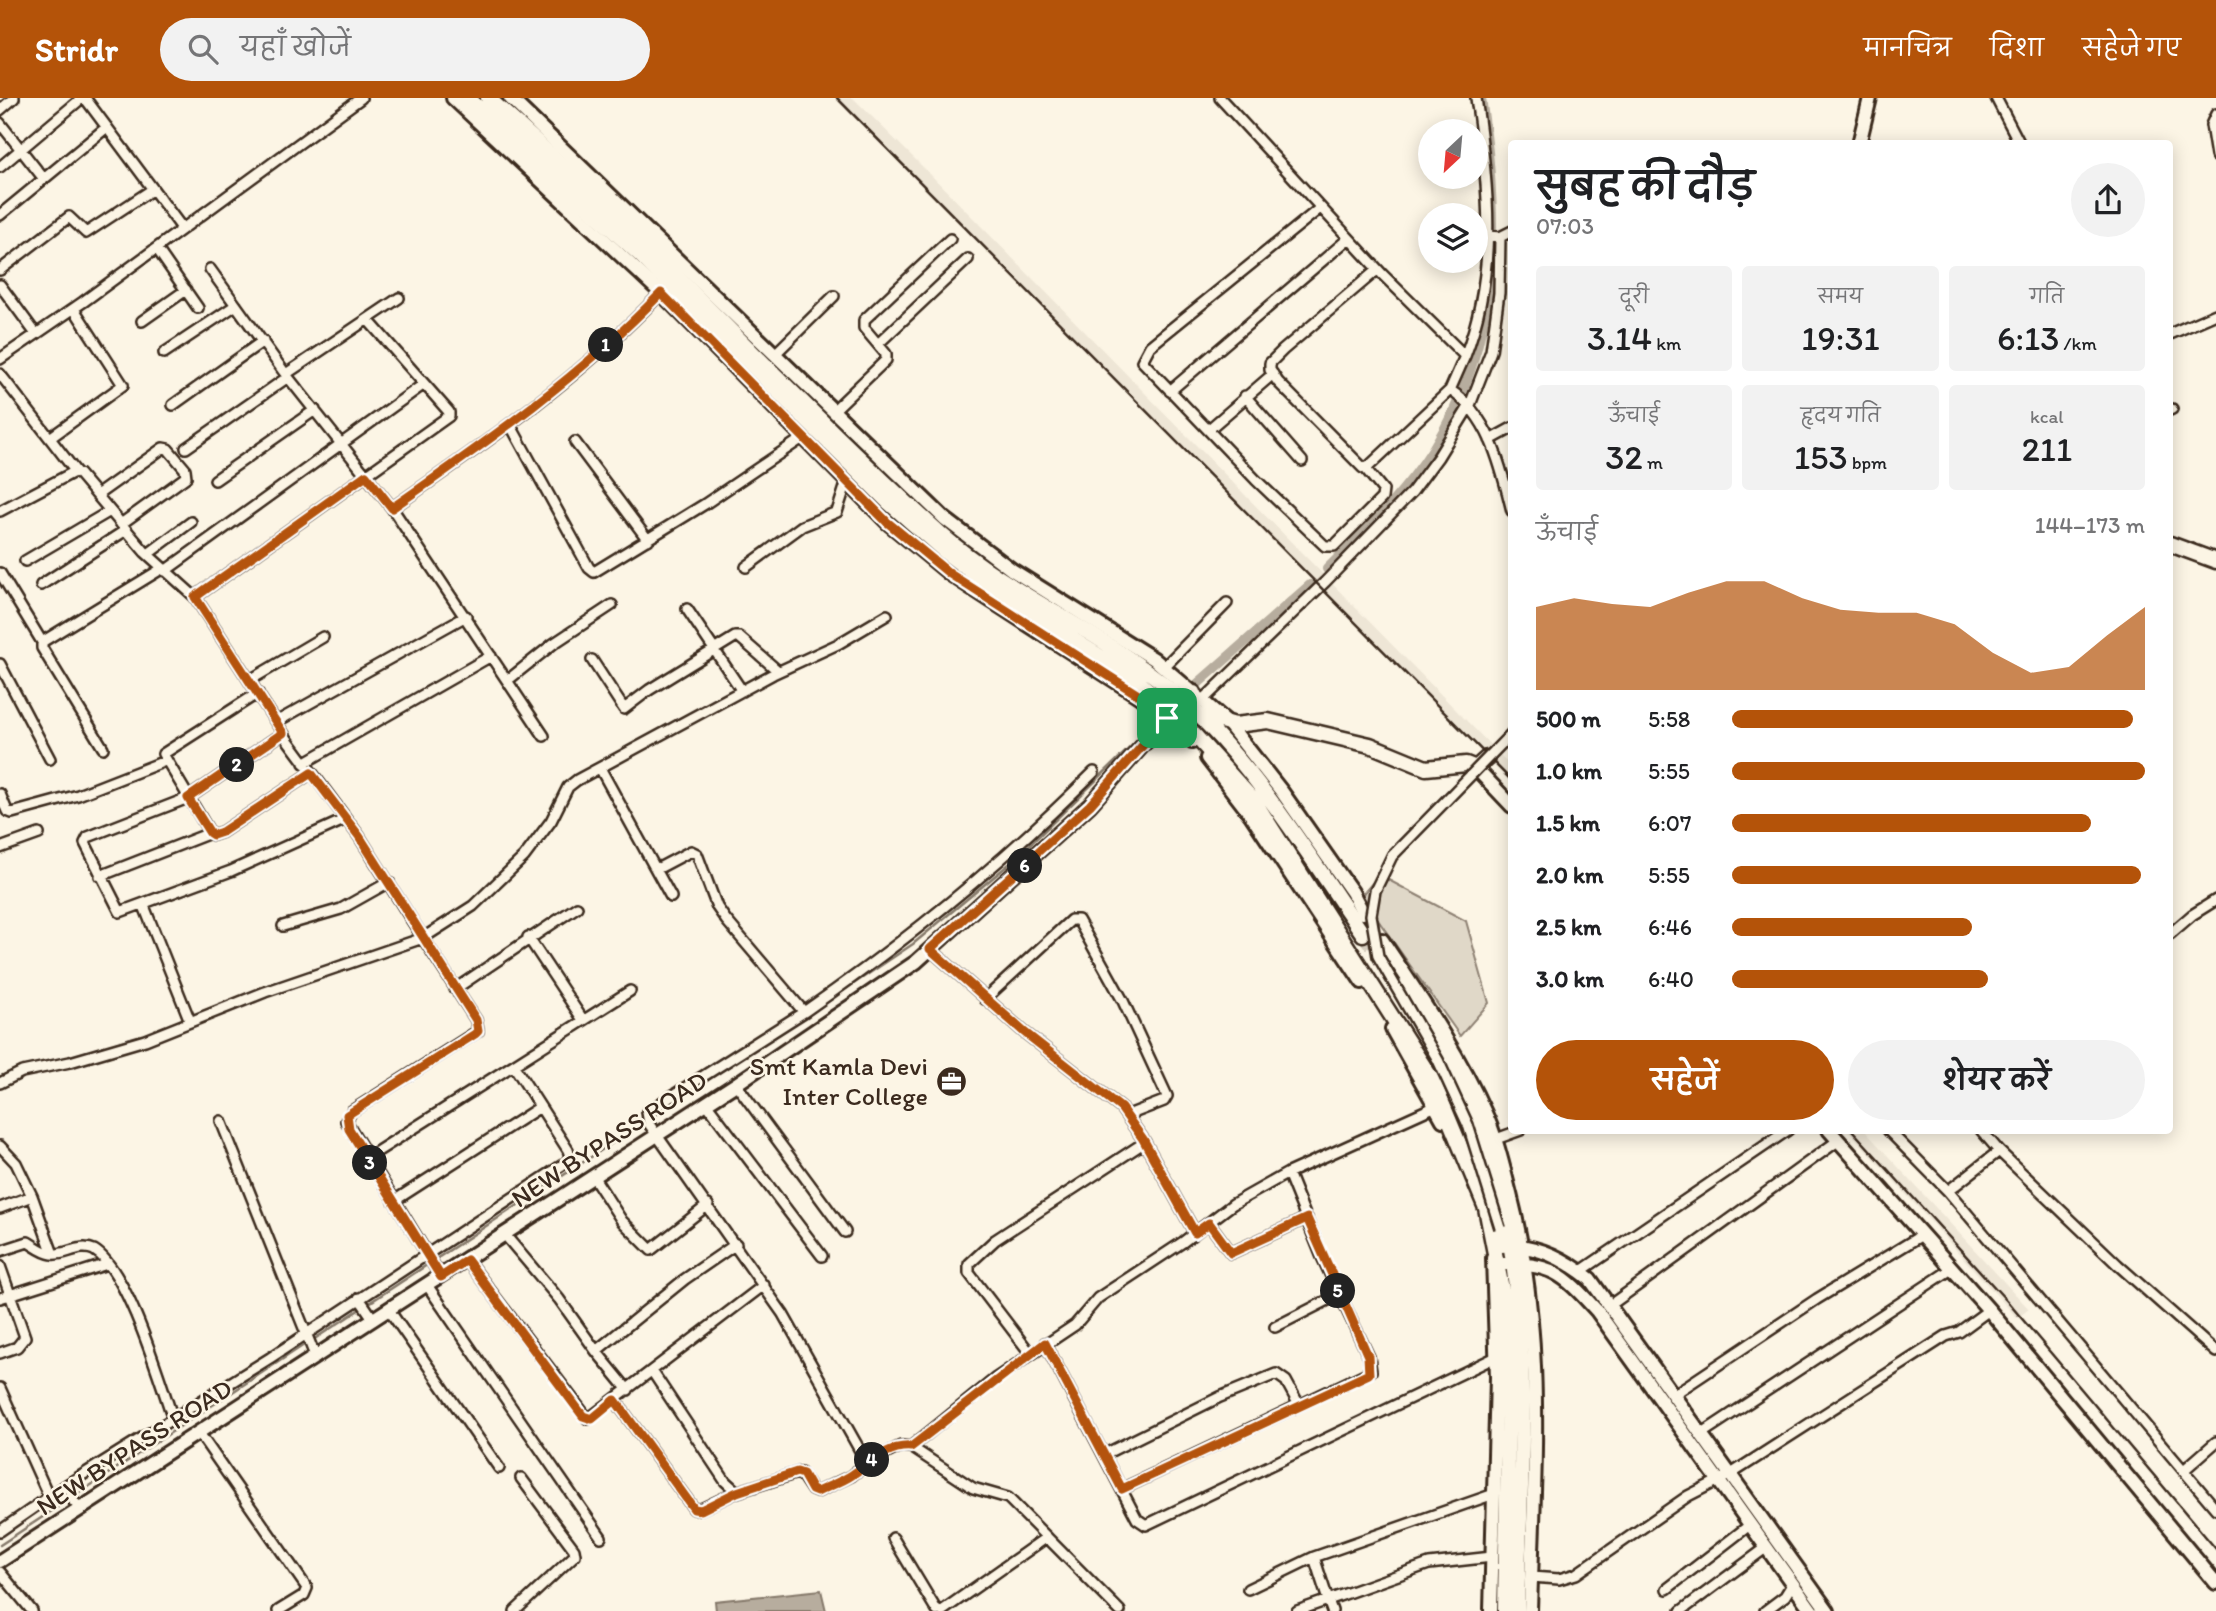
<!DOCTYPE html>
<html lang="hi">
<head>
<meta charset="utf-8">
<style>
  :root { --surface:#fff; --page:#f2f2f2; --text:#202124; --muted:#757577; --accent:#b45309 }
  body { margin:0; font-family:Itim,"Playpen Sans Deva",sans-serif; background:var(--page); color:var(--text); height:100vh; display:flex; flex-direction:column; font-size:26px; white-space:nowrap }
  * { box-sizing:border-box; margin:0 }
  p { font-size:23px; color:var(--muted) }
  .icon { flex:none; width:38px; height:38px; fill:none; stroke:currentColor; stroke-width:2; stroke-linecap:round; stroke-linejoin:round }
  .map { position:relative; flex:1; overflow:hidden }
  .details { position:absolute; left:1508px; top:42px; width:665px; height:994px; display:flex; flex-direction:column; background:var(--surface); border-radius:7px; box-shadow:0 4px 18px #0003 }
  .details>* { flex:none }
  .needle { width:46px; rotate:206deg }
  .tools { position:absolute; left:1418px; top:21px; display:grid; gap:14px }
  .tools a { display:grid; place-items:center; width:70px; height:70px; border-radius:50%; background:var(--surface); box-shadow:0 4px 18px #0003; font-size:35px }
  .pin { position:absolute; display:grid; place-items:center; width:60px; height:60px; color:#fff; margin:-30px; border-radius:14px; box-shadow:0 4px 10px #0006 }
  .km { position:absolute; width:35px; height:35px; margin:-18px; border-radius:50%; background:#222; color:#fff; font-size:19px; line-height:35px; text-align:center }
  .round { display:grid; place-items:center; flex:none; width:74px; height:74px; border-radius:37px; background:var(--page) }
  .summary { display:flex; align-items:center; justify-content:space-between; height:119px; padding:0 28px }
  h1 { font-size:38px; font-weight:600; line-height:52px }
  .metrics { display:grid; grid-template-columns:repeat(3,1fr); gap:10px; height:119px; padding:7px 28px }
  .metrics div { display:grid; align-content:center; border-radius:7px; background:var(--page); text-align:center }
  .metrics b { font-size:35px; font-weight:600 }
  .metrics small { font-size:19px; font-weight:400 }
  .metrics p { font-size:19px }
  .chart { height:196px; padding:14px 28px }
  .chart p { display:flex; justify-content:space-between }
  .chart svg { width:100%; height:126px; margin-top:7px; fill:var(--accent); opacity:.7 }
  .button { display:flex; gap:14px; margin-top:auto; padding:14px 28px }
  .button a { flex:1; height:80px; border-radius:42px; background:var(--accent); color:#fff; font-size:28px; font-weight:600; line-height:80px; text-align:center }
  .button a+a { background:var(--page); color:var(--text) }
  ul { padding:0 28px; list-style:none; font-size:23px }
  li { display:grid; grid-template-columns:112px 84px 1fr; align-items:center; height:52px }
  li i { height:18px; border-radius:9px; background:var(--accent) }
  header { display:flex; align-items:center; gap:42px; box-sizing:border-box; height:98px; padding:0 35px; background:var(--accent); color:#fff }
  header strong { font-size:33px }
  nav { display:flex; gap:38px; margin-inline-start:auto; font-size:24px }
  .search { width:490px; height:63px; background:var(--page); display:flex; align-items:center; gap:18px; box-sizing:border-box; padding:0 24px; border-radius:38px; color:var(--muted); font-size:26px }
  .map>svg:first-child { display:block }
  .built { fill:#eee6d6 }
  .green { fill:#e0d8c8; stroke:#8e8173; stroke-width:2 }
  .water { fill:#b7ad9e; stroke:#85796b; stroke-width:2 }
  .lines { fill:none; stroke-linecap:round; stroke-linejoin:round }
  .stream { stroke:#85796b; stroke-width:2.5 }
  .canal { stroke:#b7ad9e; stroke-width:10 }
  .primary-tunnel { stroke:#d5ccbd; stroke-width:14; stroke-dasharray:14 7; stroke-linecap:butt }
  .street-casing { stroke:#3b2a1e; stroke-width:14 }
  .secondary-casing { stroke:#3b2a1e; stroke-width:18 }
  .primary-casing { stroke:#3b2a1e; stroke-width:19 }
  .street { stroke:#fcf5e5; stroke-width:9 }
  .secondary { stroke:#fcf5e5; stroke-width:12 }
  .primary { stroke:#fcf5e5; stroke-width:14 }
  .rail { stroke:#3b2a1e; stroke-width:2.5 }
  .street-bridge-casing { stroke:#3b2a1e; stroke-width:14; stroke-linecap:butt }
  .street-bridge { stroke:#fcf5e5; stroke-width:9 }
  .route-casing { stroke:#fff; stroke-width:14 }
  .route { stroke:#b45309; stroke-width:9 }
  .labels { text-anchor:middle; stroke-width:5; stroke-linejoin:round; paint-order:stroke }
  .poi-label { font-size:26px; fill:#3b2a1e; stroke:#fcf5e5; text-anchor:end }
  .street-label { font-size:26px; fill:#3b2a1e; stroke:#fcf5e5 }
</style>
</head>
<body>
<header>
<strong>Stridr</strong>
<div class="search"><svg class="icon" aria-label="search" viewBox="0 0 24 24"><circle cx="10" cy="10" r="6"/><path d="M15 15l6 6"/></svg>यहाँ खोजें</div>
<nav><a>मानचित्र</a><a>दिशा</a><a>सहेजे गए</a></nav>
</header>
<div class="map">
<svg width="2216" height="1513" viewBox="0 0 2216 1513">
  <rect width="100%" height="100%" fill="#fcf5e5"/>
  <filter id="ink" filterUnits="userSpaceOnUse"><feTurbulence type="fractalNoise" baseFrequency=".0143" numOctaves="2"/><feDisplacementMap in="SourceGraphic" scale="14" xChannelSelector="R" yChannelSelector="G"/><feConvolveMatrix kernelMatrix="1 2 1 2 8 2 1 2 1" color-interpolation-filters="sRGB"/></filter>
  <g filter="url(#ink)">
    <!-- built -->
    <path class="built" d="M836,0H853L925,71L1512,669V685Z
      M1849,1033H1865L2029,1211L2017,1220Z"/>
    <!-- green -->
    <path class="green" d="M1379,777L1466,823L1489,905L1460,938L1361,798Z"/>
    <!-- water -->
    <path class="water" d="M821,1492L826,1513H716L715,1503Z"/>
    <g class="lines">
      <!-- stream -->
      <path class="stream" d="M819,909L913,846L1014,762L1148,632
        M313,1242L796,924
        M76,1397L307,1245
        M0,1447L70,1401"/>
      <!-- canal -->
      <path class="canal" d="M1327,471C1364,434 1405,396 1433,351C1501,241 1500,124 1481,0
        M1195,588L1310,487"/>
      <!-- primary-tunnel -->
      <path class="primary-tunnel" d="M1363,836L1403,889"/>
      <defs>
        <path id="street" d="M85,0L182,130
          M1220,0L1382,176L1465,258L1450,292C1490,318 1501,369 1512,413
          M1996,0L2020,46
          M0,12L14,0
          M2216,16L2211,27L2216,58
          M0,25L44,81
          M0,69L82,0
          M1319,111L1150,248L1142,263L1256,382L1325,448H1334L1382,400L1383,392L1365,370
          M0,117L107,29
          M1500,139L1512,133
          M157,151L198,210
          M210,171L284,274L392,410C487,344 581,279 661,195
          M0,172L69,119L86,135L153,91
          M1377,172L1283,252L1270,265V272L1278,284L1363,370L1368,369L1450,292
          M0,187L36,236
          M142,223L186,192
          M2170,236L2216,216
          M878,246L968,161
          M164,255L236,207
          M775,256L834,198
          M1465,258C1498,173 1489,88 1476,0
          M0,261L83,204L361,0
          M0,276L76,374
          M286,276L399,200
          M1170,293L1348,141
          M1245,298L1302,363
          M173,307L263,243
          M2170,312L2172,311
          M833,313L886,262V256L864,230V222L950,141
          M511,328L589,470L594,474L705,406L804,339
          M1208,332L1273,276
          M50,340L123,287L74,211
          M1490,342L1512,330
          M575,344L648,442
          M186,350L288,279
          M215,382L315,312
          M97,397L163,350L168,351L185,371L186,379L121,426
          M392,410L544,638
          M0,413L74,374L79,376L145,454L195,499L287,641L359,738L423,840L265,894L145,942L70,964L22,974L0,985
          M148,456L191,424
          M25,463L110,413
          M746,469L802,428L837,414L847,383
          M165,473L424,286
          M0,475L42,544
          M41,487L126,432
          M195,499L449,318V314L368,222
          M687,511L742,593
          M592,562L624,611L649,592L735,539H739L778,573
          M0,566L50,661
          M1164,569L1227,505
          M250,582L323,539
          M508,582L553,546L612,507
          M258,595L163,656L210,735L213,737L222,734L311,675
          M1199,606L1325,484L1412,394L1438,359L1470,307L1491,253L1499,195L1500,139L1488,138
          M276,624L466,518
          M283,635L188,700L88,739L85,745L120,814L231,773L346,721
          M103,650L42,550V544L163,470
          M304,665L491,558
          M600,670L671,799
          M0,696L7,713L12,715L78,697L165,663
          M0,750L39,736
          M657,771L691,753L697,756L717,809L726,822L804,914L647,1014L649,1026L783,1216L867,1365L901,1348L911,1349L973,1390L1008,1400L1120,1513
          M100,778L210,735
          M144,808L190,923
          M283,828L341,811L389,784
          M2170,836L2192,817L2216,802
          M528,839L583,922
          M930,851L1024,934L1121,1010L1143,1041L1195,1135
          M455,891L577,809
          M985,901L1071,822H1078L1123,903L1167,998L1164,1003L1128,1017
          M804,914C908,842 1005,763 1094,674
          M736,986L845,1134
          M706,1005L822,1158
          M221,1023L316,1260
          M1888,1032L1948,1093L1999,1053L2118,1167L2216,1254
          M1981,1032L1999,1053
          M1496,1041L1521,1032
          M0,1048L16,1065L32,1098
          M367,1060L630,893
          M593,1078L622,1123L651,1152L708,1107
          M1948,1093L2216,1411
          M394,1103L540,1009
          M0,1110L32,1098L53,1156
          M1209,1125L1231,1155L1307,1120
          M1500,1130L1503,1148
          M505,1137L559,1201L596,1253
          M0,1153L28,1144C35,1148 43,1155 52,1156C65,1158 80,1145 94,1152C127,1171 160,1283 173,1321
          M467,1162L588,1321L764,1187
          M0,1168L25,1239L17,1249L0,1255
          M1581,1173L1788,1032
          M441,1179L346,1023L352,1013L478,933L476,922L423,840L473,808L524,759L551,723L568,689L577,682L773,576L838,546L887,517
          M427,1187L601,1439
          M0,1200L107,1166
          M359,1200L374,1222
          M1609,1208L1839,1042
          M389,1212L499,1370
          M1275,1229L1340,1196
          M1045,1245L1137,1421L1146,1427L1496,1259
          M1030,1255L969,1175V1166L995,1142L1145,1044
          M652,1273L725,1383L737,1394L800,1374L812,1392L817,1394L851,1378L867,1365
          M0,1290L49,1399
          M628,1292L596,1253L685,1181L736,1146
          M1673,1297L1817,1201L1922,1137
          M615,1302L694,1411H701L737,1394
          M199,1335L307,1490L304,1497L278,1513
          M1701,1336L1950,1172
          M911,1349L996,1280L1075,1227L1098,1200L1183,1144L1233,1106L1288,1075L1436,1008
          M1105,1356L1220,1299L1276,1276L1286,1283L1299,1307
          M2184,1372L2216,1344
          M1122,1391L1371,1273L1369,1259L1322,1159L1288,1075
          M81,1410L74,1404L68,1386L270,1260L567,1064L570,1058L568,1052L514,968
          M0,1433L68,1386
          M893,1440L937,1513
          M0,1474L32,1513
          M1531,1479L1559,1481L1576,1476L1688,1398L1731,1376L1946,1238L1959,1234L1989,1212
          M1248,1491L1314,1459
          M1667,1491L1751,1426
          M515,1513L575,1457L574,1451L521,1380
          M942,1513L1047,1439
          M1297,1513L1328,1502L1314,1459L1494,1396
          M1332,1513L1328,1502L1429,1466L1492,1459
          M1681,1513L1767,1449
          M1765,1513L1785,1498L1793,1485"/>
        <path id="secondary" d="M453,0L660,194L887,424L950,476L1140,599L1192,644
          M510,0L945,421L1012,472L1154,561L1227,624L1282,694L1352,794L1363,815
          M1859,46L1870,0
          M1207,660L1251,717L1362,884
          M1476,670L1512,708
          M1382,842C1419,898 1458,954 1485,1015C1497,1041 1503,1069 1510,1096C1546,1237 1534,1370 1530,1513
          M1392,931L1443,1022
          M1829,1032L1989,1212L2216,1485
          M1501,1148C1534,1145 1564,1160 1590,1181L1828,1513
          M1498,1166C1551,1165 1562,1174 1597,1213L1812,1513
          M0,1463L736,986L916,864L1090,707L1167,620L1194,594
          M1491,1513L1497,1279L1493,1160"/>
        <path id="primary" d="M468,0L640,157L888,404L947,456L1000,496L1133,579L1173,613L1255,704L1433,983L1486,1110L1504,1201L1509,1278L1505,1513
          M488,0C646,138 786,296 942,437C1005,492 1084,526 1151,576C1240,643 1300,745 1363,836
          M2170,446L2216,463
          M1197,616L1235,627L1268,623L1370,647L1426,670L1466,666L1476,670L1487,660
          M1403,889C1436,941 1470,994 1489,1054C1535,1202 1521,1359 1517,1513"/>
      </defs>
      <!-- street casing -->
      <use href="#street" class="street-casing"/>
      <!-- secondary casing -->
      <use href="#secondary" class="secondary-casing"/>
      <!-- primary casing -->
      <use href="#primary" class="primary-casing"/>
      <!-- street -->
      <use href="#street" class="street"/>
      <!-- secondary -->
      <use href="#secondary" class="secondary"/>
      <!-- primary -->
      <use href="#primary" class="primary"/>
      <!-- rail -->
      <path class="rail" d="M837,0L1512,683
        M1852,1032L2007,1203L2216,1451"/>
      <defs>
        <path id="street-bridge" d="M1500,1130L1468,1027L1438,962L1378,858L1371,817L1375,793L1392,758L1512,635"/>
      </defs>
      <!-- street-bridge casing -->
      <use href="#street-bridge" class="street-bridge-casing"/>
      <!-- street-bridge -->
      <use href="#street-bridge" class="street-bridge"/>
    </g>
  </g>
  <g class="lines" filter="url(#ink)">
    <defs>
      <path id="route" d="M661,195L887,424L950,476L1140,598L1167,620L1090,707L930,851L1024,934L1121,1010L1143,1041L1195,1135L1209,1125L1231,1155L1307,1120L1368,1258L1369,1276L1122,1391L1045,1245L911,1349C888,1347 870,1365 852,1377C842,1384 828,1388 817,1394L812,1392L803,1376L797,1374L737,1394L701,1412L694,1411L615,1302L592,1321L583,1318L467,1162L441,1179L349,1031L347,1017L475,936L478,933L476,922L359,738L311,675L222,734L213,737L210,735L188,700L283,635L195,499L366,377L392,410C488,343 580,279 661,195Z"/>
    </defs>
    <!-- route casing -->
    <use href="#route" class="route-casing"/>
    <!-- route -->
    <use href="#route" class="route"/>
  </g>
  <!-- icons -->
  <defs>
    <symbol id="office-disc" viewBox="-11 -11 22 22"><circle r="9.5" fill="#3b2a1e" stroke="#fcf5e5"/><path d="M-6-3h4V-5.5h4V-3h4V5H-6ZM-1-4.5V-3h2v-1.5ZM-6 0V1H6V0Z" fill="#fff"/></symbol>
  </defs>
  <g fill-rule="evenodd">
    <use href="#office-disc" x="934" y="966" width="35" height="35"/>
  </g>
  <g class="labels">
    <!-- poi labels -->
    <g class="poi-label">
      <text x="928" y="977">Smt Kamla Devi<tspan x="928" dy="30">Inter College</tspan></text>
    </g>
    <!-- street labels -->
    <g class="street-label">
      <text transform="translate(609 1041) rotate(-33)" y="9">NEW BYPASS ROAD</text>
      <text transform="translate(134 1349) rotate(-33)" y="9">NEW BYPASS ROAD</text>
    </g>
  </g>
</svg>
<div class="tools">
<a><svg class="needle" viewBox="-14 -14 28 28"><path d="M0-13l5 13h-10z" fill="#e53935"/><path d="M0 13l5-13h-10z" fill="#757577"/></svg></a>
<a><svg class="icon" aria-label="layers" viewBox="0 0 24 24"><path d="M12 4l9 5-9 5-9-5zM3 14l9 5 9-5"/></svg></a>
</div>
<div class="pin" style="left:1167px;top:620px;background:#1e9e55"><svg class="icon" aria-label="arrive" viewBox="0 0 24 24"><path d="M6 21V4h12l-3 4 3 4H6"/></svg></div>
<b class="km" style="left:606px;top:247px">1</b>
<b class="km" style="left:237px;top:667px">2</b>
<b class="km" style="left:370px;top:1065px">3</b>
<b class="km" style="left:872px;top:1362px">4</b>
<b class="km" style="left:1338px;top:1193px">5</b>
<b class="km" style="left:1025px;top:768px">6</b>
<section class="details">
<div class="summary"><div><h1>सुबह की दौड़</h1><p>07:03</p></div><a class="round"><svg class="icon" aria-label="share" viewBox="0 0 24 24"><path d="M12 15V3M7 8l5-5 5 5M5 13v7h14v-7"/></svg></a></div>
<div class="metrics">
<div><p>दूरी</p><b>3.14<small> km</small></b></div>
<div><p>समय</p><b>19:31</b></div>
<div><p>गति</p><b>6:13<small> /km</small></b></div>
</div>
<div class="metrics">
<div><p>ऊँचाई</p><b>32<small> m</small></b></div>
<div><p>हृदय गति</p><b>153<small> bpm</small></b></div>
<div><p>kcal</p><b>211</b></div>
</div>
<div class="chart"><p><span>ऊँचाई</span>144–173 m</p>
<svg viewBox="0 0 160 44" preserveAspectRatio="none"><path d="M0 44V15L10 12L20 14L30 15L40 10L50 6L60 6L70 12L80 16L90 17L100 17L110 21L120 31L130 38L140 36L150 25L160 15V44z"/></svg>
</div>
<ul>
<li><b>500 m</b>5:58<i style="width:97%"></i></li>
<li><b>1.0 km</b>5:55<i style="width:100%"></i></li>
<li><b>1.5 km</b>6:07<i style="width:87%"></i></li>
<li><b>2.0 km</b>5:55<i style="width:99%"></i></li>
<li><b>2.5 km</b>6:46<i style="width:58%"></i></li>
<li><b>3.0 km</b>6:40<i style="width:62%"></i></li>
</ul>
<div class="button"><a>सहेजें</a><a>शेयर करें</a></div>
</section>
</div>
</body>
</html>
